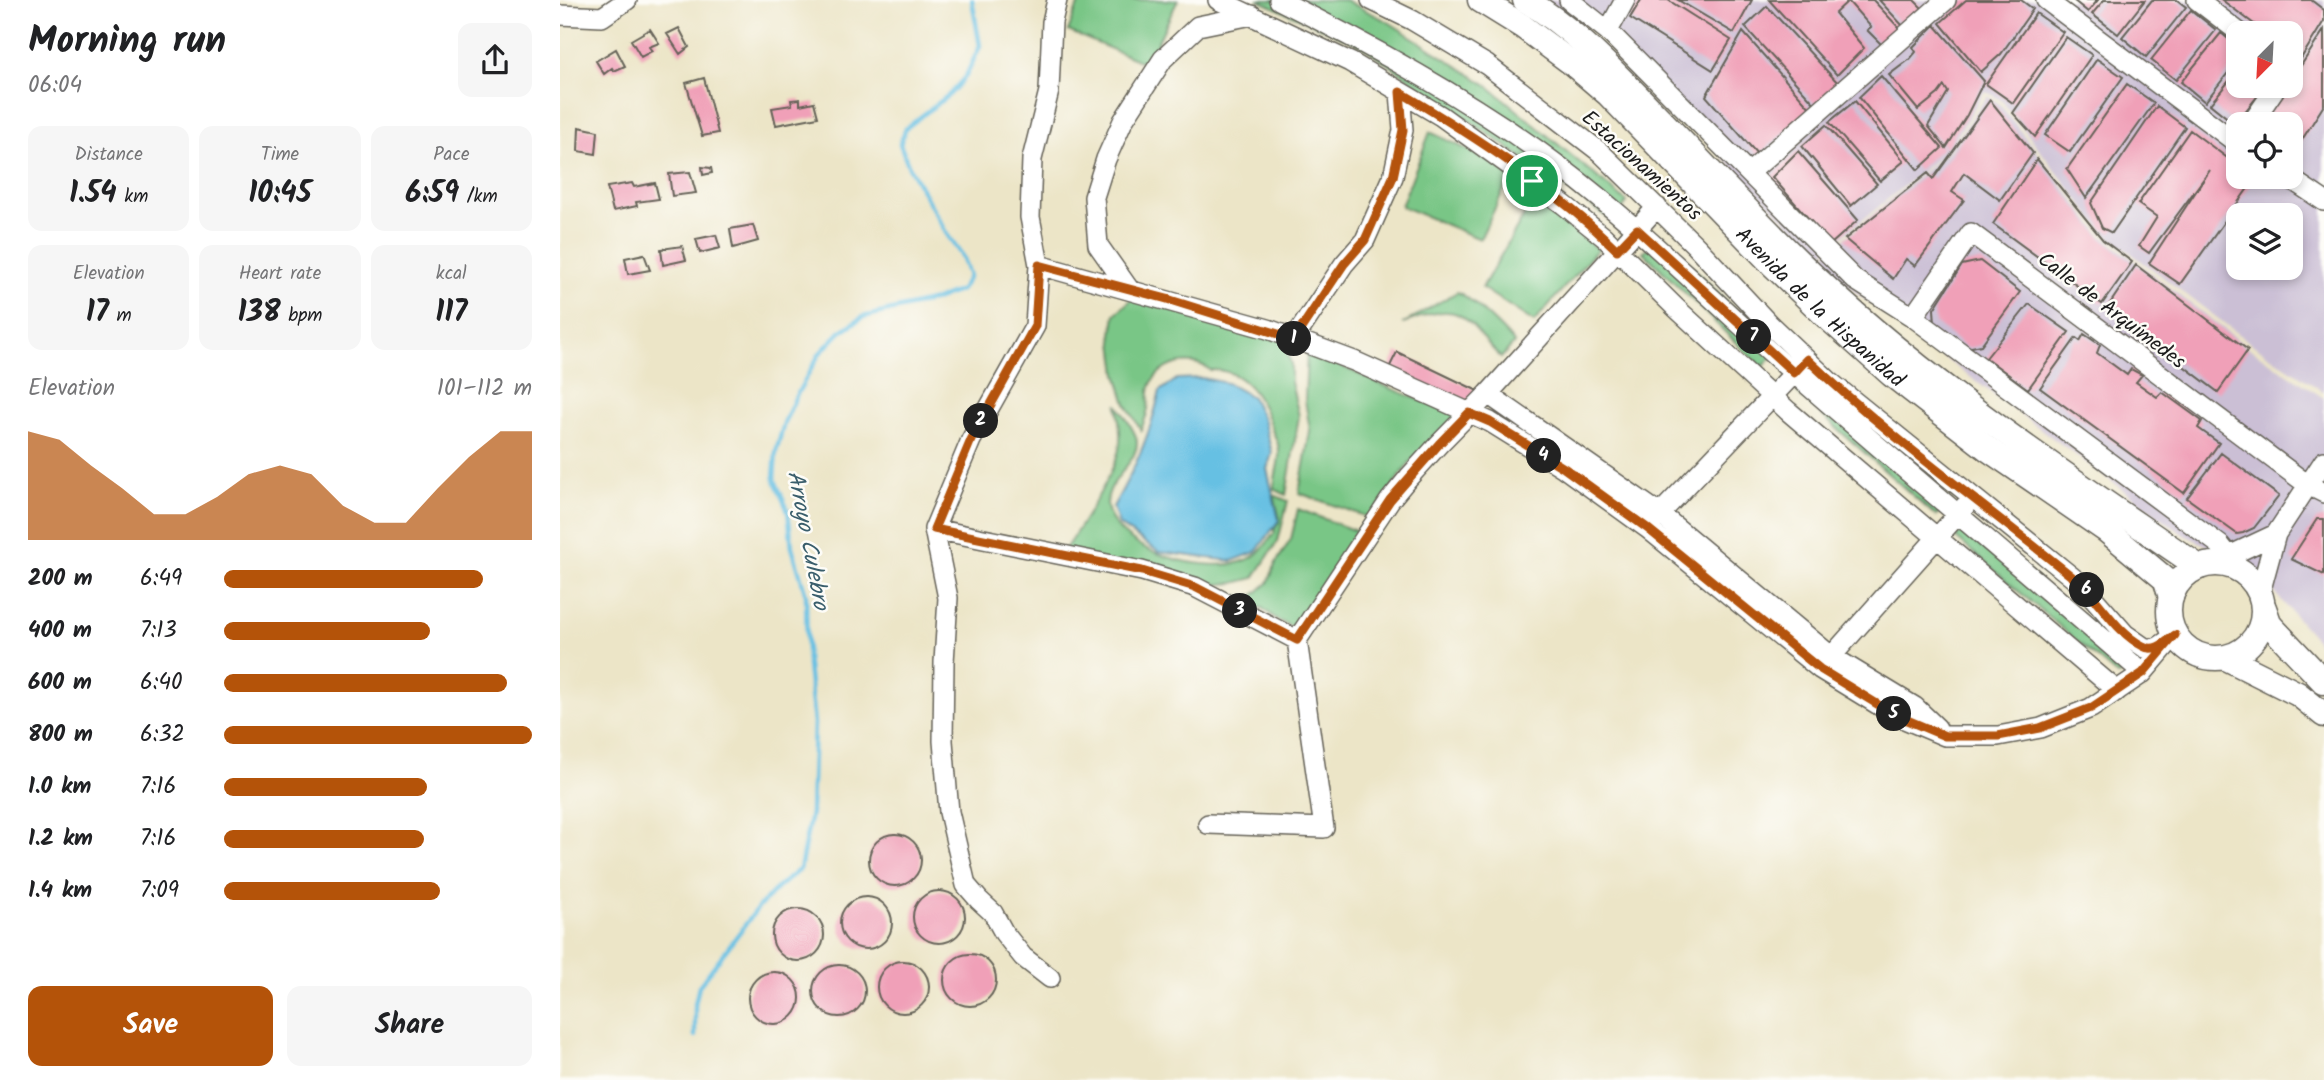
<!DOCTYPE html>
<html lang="en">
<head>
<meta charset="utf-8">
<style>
  :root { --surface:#fff; --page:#f6f6f6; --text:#202124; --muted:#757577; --accent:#b45309 }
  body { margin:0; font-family:Kalam,sans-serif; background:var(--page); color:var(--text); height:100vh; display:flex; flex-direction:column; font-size:26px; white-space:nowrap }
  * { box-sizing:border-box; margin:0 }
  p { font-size:23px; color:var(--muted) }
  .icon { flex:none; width:38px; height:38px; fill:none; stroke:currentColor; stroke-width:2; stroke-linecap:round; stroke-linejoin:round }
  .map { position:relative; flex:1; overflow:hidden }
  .side { display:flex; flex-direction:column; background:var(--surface); width:560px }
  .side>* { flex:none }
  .needle { width:46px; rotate:204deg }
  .buttons { position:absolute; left:1666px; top:21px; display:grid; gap:14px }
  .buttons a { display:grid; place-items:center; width:77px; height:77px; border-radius:14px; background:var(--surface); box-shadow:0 4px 10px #0003; font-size:35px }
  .pin { position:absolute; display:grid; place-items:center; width:60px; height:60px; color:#fff; margin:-30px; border:4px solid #fff; border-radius:50%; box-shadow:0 2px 7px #0007 }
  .km { position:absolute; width:35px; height:35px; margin:-18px; border-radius:50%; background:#222; color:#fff; font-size:19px; line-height:35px; text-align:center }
  .round { display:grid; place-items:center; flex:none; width:74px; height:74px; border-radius:14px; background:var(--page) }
  .head { display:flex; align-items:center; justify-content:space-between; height:119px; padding:0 28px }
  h1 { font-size:38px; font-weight:700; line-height:52px }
  .figures { display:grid; grid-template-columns:repeat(3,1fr); gap:10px; height:119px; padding:7px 28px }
  .figures div { display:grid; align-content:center; border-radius:14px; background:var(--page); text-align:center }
  .figures b { font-size:30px; font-weight:700 }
  .figures small { font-size:19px; font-weight:400 }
  .figures p { font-size:19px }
  .chart { height:196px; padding:14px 28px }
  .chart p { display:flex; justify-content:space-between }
  .chart svg { width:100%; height:126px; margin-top:7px; fill:var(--accent); opacity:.7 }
  .primary-button { display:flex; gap:14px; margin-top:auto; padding:14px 28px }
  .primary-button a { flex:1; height:80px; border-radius:14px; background:var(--accent); color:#fff; font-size:28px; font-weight:700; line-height:80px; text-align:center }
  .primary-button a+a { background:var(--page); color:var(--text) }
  ul { padding:0 28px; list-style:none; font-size:23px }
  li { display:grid; grid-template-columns:112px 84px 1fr; align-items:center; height:52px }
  li i { height:18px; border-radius:9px; background:var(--accent) }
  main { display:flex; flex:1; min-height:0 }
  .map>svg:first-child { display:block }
  .industrial { fill:#cbbfd5; fill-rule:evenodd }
  .green { fill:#79c686; stroke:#4a7151; stroke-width:2 }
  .water { fill:#66c0e3; stroke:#416e80; stroke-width:2 }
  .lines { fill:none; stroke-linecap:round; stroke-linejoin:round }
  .stream { stroke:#66c0e3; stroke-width:4.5 }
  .building { fill:#f0a0b8 }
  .minor-casing { stroke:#656258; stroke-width:22 }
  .major-casing { stroke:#656258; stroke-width:27 }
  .minor { stroke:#fff; stroke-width:19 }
  .major { stroke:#fff; stroke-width:24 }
  .route-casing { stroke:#fff; stroke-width:14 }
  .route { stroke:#b45309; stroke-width:9 }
  .labels { text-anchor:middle; stroke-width:5; stroke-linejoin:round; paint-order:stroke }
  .street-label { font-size:21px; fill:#1c1c1c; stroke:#fdfcf7 }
  .water-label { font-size:23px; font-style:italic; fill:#3a5e6c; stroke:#fdfcf7 }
</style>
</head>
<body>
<main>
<section class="side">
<div class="head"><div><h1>Morning run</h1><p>06:04</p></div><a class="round"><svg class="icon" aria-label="share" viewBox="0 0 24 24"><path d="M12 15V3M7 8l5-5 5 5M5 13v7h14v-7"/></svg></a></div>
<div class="figures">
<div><p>Distance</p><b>1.54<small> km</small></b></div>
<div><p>Time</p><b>10:45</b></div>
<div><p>Pace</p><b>6:59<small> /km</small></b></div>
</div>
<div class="figures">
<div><p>Elevation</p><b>17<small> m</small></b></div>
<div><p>Heart rate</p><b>138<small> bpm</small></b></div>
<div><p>kcal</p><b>117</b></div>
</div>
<div class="chart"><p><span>Elevation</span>101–112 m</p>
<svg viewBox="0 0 160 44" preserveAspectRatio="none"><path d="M0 44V6L10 9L20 18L30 26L40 35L50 35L60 29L70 21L80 18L90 21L100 32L110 38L120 38L130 26L140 15L150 6L160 6V44z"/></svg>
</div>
<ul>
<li><b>200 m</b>6:49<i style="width:84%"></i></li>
<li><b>400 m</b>7:13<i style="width:67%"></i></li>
<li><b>600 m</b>6:40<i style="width:92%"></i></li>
<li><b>800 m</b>6:32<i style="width:100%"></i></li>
<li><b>1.0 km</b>7:16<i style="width:66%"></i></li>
<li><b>1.2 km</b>7:16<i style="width:65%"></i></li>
<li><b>1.4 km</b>7:09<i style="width:70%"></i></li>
</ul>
<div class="primary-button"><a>Save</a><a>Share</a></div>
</section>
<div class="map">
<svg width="1764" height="1080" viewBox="0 0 1764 1080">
  <rect width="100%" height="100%" fill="#fdfcf7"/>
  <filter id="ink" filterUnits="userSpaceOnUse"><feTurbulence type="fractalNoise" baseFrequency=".0143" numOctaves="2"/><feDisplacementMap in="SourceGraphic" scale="14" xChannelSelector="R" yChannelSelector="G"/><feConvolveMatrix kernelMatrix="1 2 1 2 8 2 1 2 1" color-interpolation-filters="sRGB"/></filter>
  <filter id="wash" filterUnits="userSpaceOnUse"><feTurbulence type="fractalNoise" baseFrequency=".00686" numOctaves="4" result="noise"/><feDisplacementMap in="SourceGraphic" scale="28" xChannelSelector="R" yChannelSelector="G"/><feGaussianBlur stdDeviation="1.57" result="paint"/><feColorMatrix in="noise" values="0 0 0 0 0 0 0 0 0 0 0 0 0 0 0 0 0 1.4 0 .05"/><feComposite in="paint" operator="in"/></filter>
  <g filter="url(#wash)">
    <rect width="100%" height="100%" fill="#ece5c7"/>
    <!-- industrial -->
    <path class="industrial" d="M983,0H1764V392L1693,345L1544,233L1441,100L1425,91L1389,149L1260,255L1038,33ZM1678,33H1731V86H1678ZM1678,124H1731V177H1678ZM1678,215H1731V268H1678Z
      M1427,96L1439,103L1541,235L1689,348L1764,398V649L1691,566L1624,535L1295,292L1262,257L1390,150Z"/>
    <!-- green -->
    <path class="green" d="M520,0H618L587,64L508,31Z
      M698,0H785L827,21L927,85L1067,202L1054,222L802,46Z
      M870,132L953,171L920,239L841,206Z
      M973,200L1038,249L974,322L922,288Z
      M1102,235L1216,353L1202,368L1083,252Z
      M897,292C908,295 946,332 954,343L941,358C901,316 905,298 842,324Z
      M572,299L723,339L731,364V382L739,416L726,495L714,489C714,476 720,463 719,451C719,444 715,436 712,430C703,401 686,368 650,370C632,355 598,363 590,387C588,393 589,402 588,409C587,416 583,423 581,430L566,404L557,374L552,334L555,314Z
      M747,351L825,386L898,415L850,462L810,518L739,493L750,431L745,400Z
      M1251,378L1390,501L1376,516L1237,393Z
      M557,404C562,413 573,427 576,437C584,462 540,481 548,510C559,553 647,574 684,561C699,556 706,544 715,532L714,530L720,520L714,495L728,501L718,541L694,578L674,583L638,586L503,552C519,529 559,468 560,442C561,429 558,416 557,404Z
      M738,509L801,533L737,629L719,621L702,608L685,605L679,596L694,595L708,583L716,563L731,539Z
      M1411,522L1574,662L1558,676L1395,537Z"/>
    <!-- water -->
    <path class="water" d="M642,378L667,383L692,397L703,419L712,453L707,469L719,520L696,552L672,561L599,552L559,525L553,507C576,466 589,438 600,391L617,379Z"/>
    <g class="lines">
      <!-- stream -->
      <path class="stream" d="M135,1036V1004L139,986L197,909L218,887L240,869L251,813L254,723L247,656L246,595L232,547L228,511L214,478L216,452L224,423L236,396L260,353L280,332L303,317L375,300L401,290L409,276L402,256L388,236L349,167L340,144L346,128L390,94L406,76L420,46L412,0"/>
    </g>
    <g id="blocks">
      <!-- building -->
      <path class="building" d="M1081,0H1108L1171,40L1153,70L1070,18Z
        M1118,0H1192L1174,33Z
        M1209,0H1313L1340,29L1323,46L1307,30L1311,27L1288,1L1275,13L1304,48L1277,75Z
        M1319,0H1354L1362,8L1343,26Z
        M1406,0H1461L1473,9L1441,54L1421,72L1380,23Z
        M1513,0H1538L1528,12Z
        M1544,0H1585L1558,34L1532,14Z
        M1592,0H1617L1626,7L1586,57L1562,37Z
        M1662,0H1751L1764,10V21L1740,60L1731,53V33H1706Z
        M1207,6L1279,84L1256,105L1185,27Z
        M1631,10L1656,30L1616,80L1591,60Z
        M1476,13L1503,32L1453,103L1426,84Z
        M1375,25L1424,81L1407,115L1386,148L1368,126L1388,92L1384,86L1378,94L1358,110L1329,75L1350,59L1356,52L1353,47Z
        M119,28L129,47L120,54L107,34Z
        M90,29L99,43L89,47L92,51L81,57L71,40Z
        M1764,30V105L1731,157V124H1702L1728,86H1731V81Z
        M1183,32L1251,109L1198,155L1146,96Z
        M1661,33L1678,47V60L1645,102L1621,82Z
        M1506,37L1532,55L1475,137L1453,113Z
        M56,49L65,66L54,71L52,68L44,74L36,61Z
        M1537,59L1563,77L1510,152L1485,135Z
        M1678,70V86H1706L1675,124L1650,104Z
        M1321,76L1382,148L1358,170L1299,97Z
        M144,78L158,133L142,136L126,83Z
        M1567,84L1594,103L1526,198L1507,169Z
        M240,99V105L254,102L258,117L216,125L212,108L232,105L231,100Z
        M1430,100L1473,153L1440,200L1404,173L1392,192L1404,200L1355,266L1346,259L1333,279L1285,239L1368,173L1373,179Z
        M1295,101L1344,161L1320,181L1269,122Z
        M1597,106L1625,127L1552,233L1542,228L1531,203Z
        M1266,125L1317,184L1291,206L1242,146Z
        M19,127L38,131L36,154L18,151Z
        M1630,130L1678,166V177H1696L1620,284L1589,263L1650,170L1589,253L1579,246L1597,217L1578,204Z
        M1238,151L1298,220L1271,244L1212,177Z
        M1477,159L1543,240L1572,262L1542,304L1433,224Z
        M142,167L151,168L152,173L143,175Z
        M130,172L136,193L112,196L109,174Z
        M72,183L74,187L95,183L99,199L76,202L77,206L53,211L47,187Z
        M193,225L198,241L173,248L170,229Z
        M156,235L160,248L140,253L136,239Z
        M122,246L126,260L103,265L101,249Z
        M84,254L90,270L68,274L65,258Z
        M1420,261L1460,292L1421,345L1407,348L1375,323L1374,309L1402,265Z
        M1576,265L1688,350L1658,392L1547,308Z
        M1469,304L1509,332L1468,389L1426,358Z
        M1524,334L1540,345L1537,353L1567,375L1571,369L1582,375L1576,382L1597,397L1602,392L1642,421L1638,428L1659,443L1624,493L1480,388L1516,338L1520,341Z
        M837,352L918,391L907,409L828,370Z
        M1661,453L1719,496L1694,528L1683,533L1677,534L1627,498Z
        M1757,519H1764V575L1731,559Z
        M309 860a26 26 0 1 1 52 0a26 26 0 1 1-52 0Z
        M353 917a26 26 0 1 1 52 0a26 26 0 1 1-52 0Z
        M280 923a26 26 0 1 1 52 0a26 26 0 1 1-52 0Z
        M212 935a26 26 0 1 1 52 0a26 26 0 1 1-52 0Z
        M384 980a26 26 0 1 1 52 0a26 26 0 1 1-52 0Z
        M317 987a26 26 0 1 1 52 0a26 26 0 1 1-52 0Z
        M253 991a26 26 0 1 1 52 0a26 26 0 1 1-52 0Z
        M188 998a26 26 0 1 1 52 0a26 26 0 1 1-52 0Z"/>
    </g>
  </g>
  <g filter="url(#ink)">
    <use href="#blocks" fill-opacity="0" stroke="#656258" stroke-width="2"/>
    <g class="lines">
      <defs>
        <path id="minor" d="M497,0L492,22L489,91L472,159L470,217L479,265L708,329L794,361L930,422L1004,468L1087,528L1260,669L1335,715L1385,736H1438L1481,728L1531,708L1583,673L1615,635
          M658,0L790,62L881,116L1003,204L1044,237L1116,308L1228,411L1557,691
          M719,0C814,47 914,102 999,166C1083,229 1156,305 1235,374C1350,475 1468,573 1583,673
          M811,0L852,20L927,65L1040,152L1136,246L1210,325L1269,381L1522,585L1565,634L1585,648H1597L1609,640
          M1009,0L1048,31L1295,280L1353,317L1660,545L1681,571
          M1486,0L1678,144
          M1637,0L1680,33
          M0,15L42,17L67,0
          M1048,31L1065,0
          M1691,124L1717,86
          M1189,173L1386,0
          M1728,177L1764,201
          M479,265L475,326L411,440L374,529L388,598L384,662L383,741L389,812L406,885L419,900L433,913L444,933L463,957L490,978
          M569,289L538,245L534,197L546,159L563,121L603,59L638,26L692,15
          M1353,317L1411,233L1748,485L1764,493
          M734,339L784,264L805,240L833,177L843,130L840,92
          M928,394L1100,514L1271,656L1355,707L1377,728
          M1092,522L1243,364
          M374,529L582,571L635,587L737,640
          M1652,564L1716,534
          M1700,593L1716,534L1764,461
          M1263,666L1406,505
          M648,824L764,828L737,640L830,500L849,477L879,444L928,394L1097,207"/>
        <g id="major">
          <path id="s1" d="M920,0L962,26L1013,64L1048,94L1212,264L1267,317L1331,374L1428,449L1546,530L1605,579L1611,597"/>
          <path d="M965,0C1014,28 1053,71 1092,111C1140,160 1187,211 1236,259C1357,378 1500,471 1639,567"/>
          <circle cx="1656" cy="611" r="47"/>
          <path d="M1704,608L1710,625L1764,682"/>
          <path d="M1666,658L1738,694L1764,715"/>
        </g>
      </defs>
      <!-- minor casing -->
      <use href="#minor" class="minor-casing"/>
      <!-- major casing -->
      <use href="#major" class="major-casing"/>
      <!-- minor -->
      <use href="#minor" class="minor"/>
      <!-- major -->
      <use href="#major" class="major"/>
    </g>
  </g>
  <g class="lines" filter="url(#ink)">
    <defs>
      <path id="route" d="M840,92C916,137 994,188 1057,250L1077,229L1234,373L1247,359C1331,439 1426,506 1515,579C1540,599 1554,631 1583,646C1595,653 1606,642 1615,635L1583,673L1531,708L1480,728L1438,736H1385L1335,715L1260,669L1087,528L1004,468L930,422L909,413L879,444L830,500L737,640L635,587L582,571L374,529L411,440L475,326L479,265L607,299L734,339L784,264L805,240L833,177L843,130Z"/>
    </defs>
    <!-- route casing -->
    <use href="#route" class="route-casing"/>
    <!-- route -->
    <use href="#route" class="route"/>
  </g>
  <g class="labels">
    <!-- street labels -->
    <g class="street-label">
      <text transform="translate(1082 165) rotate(42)" y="7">Estacionamientos</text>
      <text dy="7" stroke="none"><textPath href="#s1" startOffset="460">Avenida de la Hispanidad</textPath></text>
      <text transform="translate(1552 310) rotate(37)" y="7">Calle de Arquímedes</text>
    </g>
    <!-- water labels -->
    <g class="water-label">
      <text transform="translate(249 540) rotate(79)" y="8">Arroyo Culebro</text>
    </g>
  </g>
</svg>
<div class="buttons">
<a><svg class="needle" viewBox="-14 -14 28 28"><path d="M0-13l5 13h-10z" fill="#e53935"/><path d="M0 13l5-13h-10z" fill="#757577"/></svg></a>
<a><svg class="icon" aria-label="locate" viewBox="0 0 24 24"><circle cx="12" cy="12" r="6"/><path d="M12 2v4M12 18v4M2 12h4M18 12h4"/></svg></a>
<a><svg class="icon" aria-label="layers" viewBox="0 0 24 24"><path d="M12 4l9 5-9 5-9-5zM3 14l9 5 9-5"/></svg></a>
</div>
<div class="pin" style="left:972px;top:181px;background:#1e9e55"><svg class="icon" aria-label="arrive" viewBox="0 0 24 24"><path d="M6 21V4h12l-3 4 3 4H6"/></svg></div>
<b class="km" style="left:734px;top:339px">1</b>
<b class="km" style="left:421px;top:421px">2</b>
<b class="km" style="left:680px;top:611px">3</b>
<b class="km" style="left:984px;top:456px">4</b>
<b class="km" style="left:1334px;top:714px">5</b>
<b class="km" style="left:1527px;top:590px">6</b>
<b class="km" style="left:1194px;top:337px">7</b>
</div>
</main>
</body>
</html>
